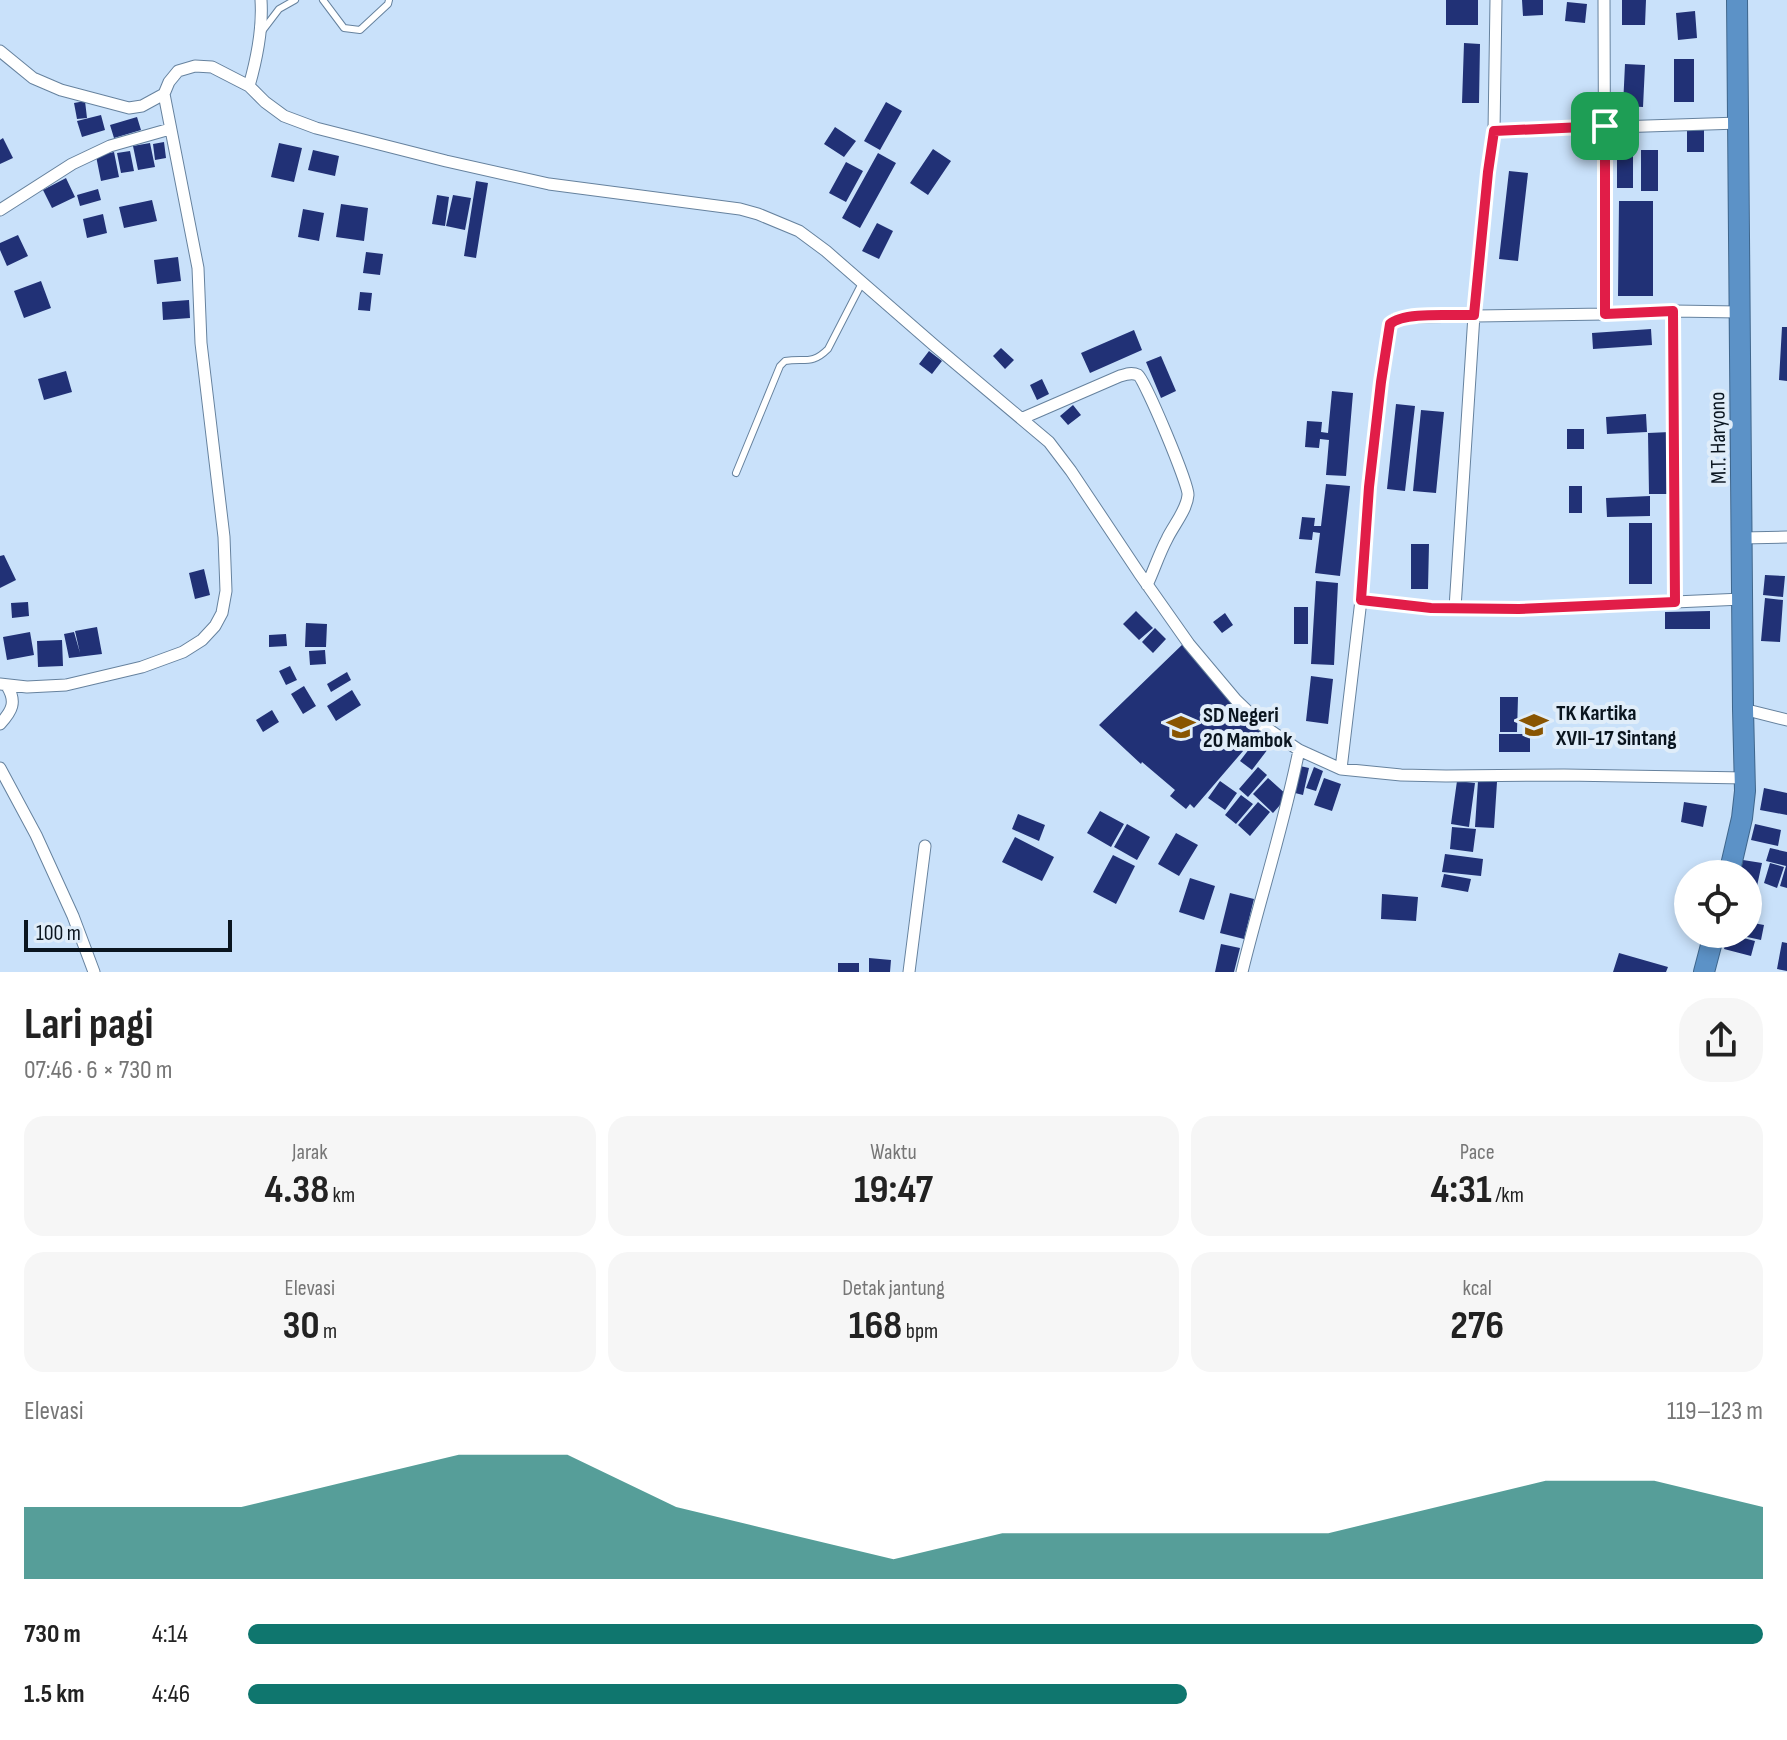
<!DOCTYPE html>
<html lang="id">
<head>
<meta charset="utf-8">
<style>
  :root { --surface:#fff; --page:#f6f6f6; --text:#222; --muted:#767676; --accent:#0f766e }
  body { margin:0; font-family:"Sofia Sans Condensed",sans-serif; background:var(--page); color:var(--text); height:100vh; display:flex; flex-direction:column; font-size:30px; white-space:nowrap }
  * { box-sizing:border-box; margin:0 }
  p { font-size:26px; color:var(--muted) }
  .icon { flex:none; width:44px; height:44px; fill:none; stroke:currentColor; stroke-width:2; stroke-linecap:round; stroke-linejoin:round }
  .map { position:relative; height:972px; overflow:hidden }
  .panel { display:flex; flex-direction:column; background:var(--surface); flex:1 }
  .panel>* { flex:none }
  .fabs { position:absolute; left:1674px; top:860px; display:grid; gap:16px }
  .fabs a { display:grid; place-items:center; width:88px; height:88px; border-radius:50%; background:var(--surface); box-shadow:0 4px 12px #0003; font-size:40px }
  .scale { position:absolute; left:24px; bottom:20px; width:208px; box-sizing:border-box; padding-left:8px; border:4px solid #0a151f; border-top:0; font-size:22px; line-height:28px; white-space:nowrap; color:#0a151f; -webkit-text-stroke:6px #e0edf9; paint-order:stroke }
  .pin { position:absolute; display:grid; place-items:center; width:68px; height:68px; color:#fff; margin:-34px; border-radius:16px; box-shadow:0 4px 12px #0006 }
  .round { display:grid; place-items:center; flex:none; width:84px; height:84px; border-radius:32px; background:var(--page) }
  .overview { display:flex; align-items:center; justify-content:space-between; height:136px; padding:0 24px }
  h1 { font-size:44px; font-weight:700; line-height:60px }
  .metrics { display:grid; grid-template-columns:repeat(3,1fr); gap:12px; height:136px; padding:8px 24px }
  .metrics div { display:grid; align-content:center; border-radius:20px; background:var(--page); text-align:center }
  .metrics b { font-size:40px; font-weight:700 }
  .metrics small { font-size:22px; font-weight:400 }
  .metrics p { font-size:22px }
  .chart { height:224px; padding:16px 24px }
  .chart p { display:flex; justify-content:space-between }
  .chart svg { width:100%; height:144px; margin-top:8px; fill:var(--accent); opacity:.7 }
  ul { padding:0 24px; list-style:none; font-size:26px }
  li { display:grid; grid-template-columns:128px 96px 1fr; align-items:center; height:60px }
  li i { height:20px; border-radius:10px; background:var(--accent) }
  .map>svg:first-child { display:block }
  .building { fill:#213176 }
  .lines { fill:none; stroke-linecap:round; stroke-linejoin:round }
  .lane-casing { stroke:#66829e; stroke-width:8 }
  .street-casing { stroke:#66829e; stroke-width:13 }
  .highway-casing { stroke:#3f668c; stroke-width:22 }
  .lane { stroke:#fff; stroke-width:6 }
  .street { stroke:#fff; stroke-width:11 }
  .highway { stroke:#5c92c7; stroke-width:20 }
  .route-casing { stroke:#fff; stroke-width:16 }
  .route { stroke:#e11d48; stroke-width:10 }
  .labels { text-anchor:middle; stroke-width:8; stroke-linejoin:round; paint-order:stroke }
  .street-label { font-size:22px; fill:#0a151f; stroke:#e0edf9 }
  .poi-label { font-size:22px; font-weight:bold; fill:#0a151f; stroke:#e0edf9; text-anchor:start }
</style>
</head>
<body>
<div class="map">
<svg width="1787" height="972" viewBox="0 0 1787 972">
  <rect width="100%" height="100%" fill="#c9e1fa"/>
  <!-- building -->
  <path class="building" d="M1446,0H1478V25H1446Z
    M1522,0H1543V15L1523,16Z
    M1622,0H1646L1645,25H1622Z
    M1567,2L1587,4L1585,23L1565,21Z
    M1695,11L1697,38L1678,40L1676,13Z
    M1464,43L1480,44L1479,103H1462Z
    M1674,59H1694V102H1674Z
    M1625,64L1645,65L1643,107L1623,106Z
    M85,101L87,118L77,119L74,103Z
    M886,102L902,111L880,150L864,141Z
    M101,115L105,130L82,137L77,121Z
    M137,117L141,130L114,138L110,125Z
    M835,127L856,141L844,157L824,144Z
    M1687,128H1704V152H1687Z
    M3,138L13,158L0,164V140Z
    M164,142L166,158L155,160L153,144Z
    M150,143L155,167L138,170L133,146Z
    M279,143L302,148L294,182L271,177Z
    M933,149L951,161L928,195L910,183Z
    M313,150L339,156L335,176L308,170Z
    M1641,150H1658V191H1641Z
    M130,151L134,171L121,173L117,153Z
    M114,152L119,177L101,181L96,156Z
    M878,153L896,163L860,228L842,218Z
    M1617,154L1633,155V188H1617Z
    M846,162L863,171L846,202L829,193Z
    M1509,171L1528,173L1518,261L1499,259Z
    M66,178L75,197L52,208L43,190Z
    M476,181L488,183L476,258L464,256Z
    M98,189L101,200L80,206L77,195Z
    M437,195L449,197L445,226L432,224Z
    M453,195L471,198L465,230L446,226Z
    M152,200L157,221L124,228L119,207Z
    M1619,201H1653V296H1618Z
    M341,204L368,208L364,241L336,237Z
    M303,209L324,213L319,241L298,237Z
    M103,214L107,233L87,238L83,219Z
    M877,223L893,231L879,259L862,251Z
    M18,235L28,256L7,266L0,250V243Z
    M366,252L383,254L380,275L363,273Z
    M178,257L181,281L157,284L154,260Z
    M41,281L51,308L24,318L14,291Z
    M360,292L372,293L370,311L358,310Z
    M189,300L190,318L163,320L162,302Z
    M1782,327H1787V381L1779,380Z
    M1651,329L1652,345L1593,349L1592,333Z
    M1134,330L1142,350L1090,373L1081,353Z
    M1001,348L1014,360L1005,369L993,356Z
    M929,351L942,361L932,374L919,364Z
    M1161,356L1176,391L1161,398L1146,362Z
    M66,371L72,392L44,400L38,379Z
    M1042,379L1049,394L1037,400L1030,385Z
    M1332,391L1353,393L1346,476L1326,475L1329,440L1320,439L1319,448L1305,447L1307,421L1322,422L1321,432L1328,433Z
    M1396,404L1415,406L1405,491L1387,489Z
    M1073,405L1081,415L1068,425L1060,416Z
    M1421,410L1444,412L1436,493L1413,491Z
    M1646,414L1647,432L1607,434L1606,417Z
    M1567,429H1584V449H1567Z
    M1670,432L1671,494H1649L1648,433Z
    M1326,484L1350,486L1340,576L1315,573L1320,533L1313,532L1312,540L1299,539L1302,517L1315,518L1314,526H1321Z
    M1569,486H1582V513H1569Z
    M1650,496V516L1607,517L1606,498Z
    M1629,523H1652V584H1629Z
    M1411,544H1429L1428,589H1411Z
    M4,555L16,580L0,588V556Z
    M204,569L210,595L195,599L189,573Z
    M1765,575L1785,576L1783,597L1763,595Z
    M1316,581L1338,583L1334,665L1311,664Z
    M1765,598L1783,600L1780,642L1761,641Z
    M28,602L29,616L12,618L11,603Z
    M1294,607H1308V644H1294Z
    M1136,611L1153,628L1139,640L1123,624Z
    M1710,611V629H1665V612Z
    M1225,613L1233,625L1222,633L1213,622Z
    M306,623L327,624L326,647H305Z
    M97,627L102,654L69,658L64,634L74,632L80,653L75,631Z
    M1155,628L1166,639L1153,653L1142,642Z
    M30,632L34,655L7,660L3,637Z
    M286,634L287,646L269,647V635Z
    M62,640L63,666L38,667L37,641Z
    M1184,643L1262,729L1194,808L1190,804L1186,809L1170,796L1175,790L1142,762L1141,764L1099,725Z
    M325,650L326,664L310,665L309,651Z
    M290,666L297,680L286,685L279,671Z
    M347,672L351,680L331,692L327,684Z
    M1311,676L1333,679L1328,724L1306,721Z
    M304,686L316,706L303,714L291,694Z
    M352,690L361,705L336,721L327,706Z
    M1500,697H1518L1517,732H1500Z
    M272,710L279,722L263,732L256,720Z
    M1262,732L1274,741L1252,770L1240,761Z
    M1499,734H1530V752H1499Z
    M1300,766L1309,768L1303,795L1295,793Z
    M1258,767L1267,775L1248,797L1239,789Z
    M1314,767L1323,771L1316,791L1306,788Z
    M1268,778L1288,796L1273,813L1253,794Z
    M1324,778L1341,784L1332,811L1314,805Z
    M1220,781L1237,793L1225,810L1208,798Z
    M1457,781L1475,783L1469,827L1451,824Z
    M1478,781L1497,782L1494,828L1475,827Z
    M1764,788L1787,793V815L1760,810Z
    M1241,795L1253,804L1236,824L1225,815Z
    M1258,802L1270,812L1250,836L1238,825Z
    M1684,802L1707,806L1703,827L1681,822Z
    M1100,811L1124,824L1111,847L1087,833Z
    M1018,814L1045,825L1039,841L1012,829Z
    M1127,824L1150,837L1137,860L1114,847Z
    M1755,824L1781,830L1778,846L1751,840Z
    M1452,827L1476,829L1473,852L1450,849Z
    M1176,833L1198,845L1179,876L1158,864Z
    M1015,837L1054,857L1042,881L1002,862Z
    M1770,848L1787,852V888L1780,886L1786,866L1766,861Z
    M1445,854L1483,859L1481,876L1442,872Z
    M1113,855L1135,866L1116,904L1093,892Z
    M1743,860L1762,863L1757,886L1748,884V874H1740Z
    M1770,863L1784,867L1777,888L1764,883Z
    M1444,874L1471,879L1468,892L1441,887Z
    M1190,878L1215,886L1204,920L1179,912Z
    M1230,893L1254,899L1244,939L1220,933Z
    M1382,894L1418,897L1416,921L1381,919Z
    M1748,922L1764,925L1761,940L1738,935L1748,934Z
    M1728,934L1755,941L1751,956L1724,949Z
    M1782,942L1787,943V971L1777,969Z
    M1221,944L1240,948L1234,972H1215Z
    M1619,953L1668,967L1666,972H1613Z
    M869,958L891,960L890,972H869Z
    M838,963H859V972H838Z"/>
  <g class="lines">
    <defs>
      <path id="lane" d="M323,0L344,28L360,30L388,4L389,0
        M263,30L279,9L295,0
        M736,473L780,366L785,361C805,358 812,365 828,349L863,281"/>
      <path id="street" d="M1604,0L1605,314L1673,311L1739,312
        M0,51L33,78L61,90L129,108L142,106L164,94L169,82L178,71L195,66L212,67L249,86L265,102L284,116L316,128L446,161L549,184L740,209L758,214L799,231L826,251L935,346L1049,442L1071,471L1139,573L1189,644L1236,700L1262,725L1299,750L1341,769L1401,775L1446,776L1564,775L1746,778
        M249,86C257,58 263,30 261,0
        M1494,131L1739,123
        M0,210L72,164L110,146L170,129
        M1673,311L1675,602
        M1023,418L1120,376C1126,374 1132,372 1138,375C1145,380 1189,485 1188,495C1187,510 1173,526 1167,539C1159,554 1154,570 1147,585
        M1742,538L1787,537
        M1361,600L1369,487L1381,382L1390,324L1394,320L1410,317L1605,314
        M1455,608L1474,315L1488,172L1494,131L1496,0
        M0,684L27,687L66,685L142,667L183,652L202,640L215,626L222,613L226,591L224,537L201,343L198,268L164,94
        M1743,709L1787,720
        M0,724C12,711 17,702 7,686
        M0,768L36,835L73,916L94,972
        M1341,769L1361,600L1431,608L1519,609L1742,599
        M909,972L925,846
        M1242,972C1260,898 1284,825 1299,750"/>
      <path id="highway" d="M1729,874L1742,818L1745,791L1743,709L1737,0
        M1704,972L1714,934"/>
    </defs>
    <!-- lane casing -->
    <use href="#lane" class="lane-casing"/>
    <!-- street casing -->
    <use href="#street" class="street-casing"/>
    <!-- highway casing -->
    <use href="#highway" class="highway-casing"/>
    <!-- lane -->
    <use href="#lane" class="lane"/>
    <!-- street -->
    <use href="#street" class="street"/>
    <!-- highway -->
    <use href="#highway" class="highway"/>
  </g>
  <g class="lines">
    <defs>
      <path id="route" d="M1605,126V314L1673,311L1675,602L1519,609L1431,608L1361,600L1369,487L1381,382L1390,324C1404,311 1454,316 1474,315L1488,172L1494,131Z"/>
    </defs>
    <!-- route casing -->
    <use href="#route" class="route-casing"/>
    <!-- route -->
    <use href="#route" class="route"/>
  </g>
  <!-- icons -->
  <defs>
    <symbol id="school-bare" viewBox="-9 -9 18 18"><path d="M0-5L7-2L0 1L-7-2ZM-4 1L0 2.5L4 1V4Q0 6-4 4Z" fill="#895501" stroke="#e0edf9" stroke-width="2.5" paint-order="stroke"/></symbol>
  </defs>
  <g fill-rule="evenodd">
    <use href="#school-bare" x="1514" y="705" width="40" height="40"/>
    <use href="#school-bare" x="1161" y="707" width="40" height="40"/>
  </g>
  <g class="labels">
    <!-- street labels -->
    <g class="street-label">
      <text transform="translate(1717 438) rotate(-91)" y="8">M.T. Haryono</text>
    </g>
    <!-- poi labels -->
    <g class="poi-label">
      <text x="1556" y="720">TK Kartika<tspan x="1556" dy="25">XVII-17 Sintang</tspan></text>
      <text x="1203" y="722">SD Negeri<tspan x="1203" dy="25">20 Mambok</tspan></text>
    </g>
  </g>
</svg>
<div class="fabs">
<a><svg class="icon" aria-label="locate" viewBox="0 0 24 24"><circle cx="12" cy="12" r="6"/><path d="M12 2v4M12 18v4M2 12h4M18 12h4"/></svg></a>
</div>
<div class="scale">100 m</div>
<div class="pin" style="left:1605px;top:126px;background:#1e9e55"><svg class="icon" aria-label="arrive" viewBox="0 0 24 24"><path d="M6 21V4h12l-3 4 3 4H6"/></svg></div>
</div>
<section class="panel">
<div class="overview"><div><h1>Lari pagi</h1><p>07:46 · 6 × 730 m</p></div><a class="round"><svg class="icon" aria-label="share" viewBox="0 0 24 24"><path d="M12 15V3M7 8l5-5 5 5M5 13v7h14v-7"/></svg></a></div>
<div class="metrics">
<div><p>Jarak</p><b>4.38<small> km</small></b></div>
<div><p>Waktu</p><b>19:47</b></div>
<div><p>Pace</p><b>4:31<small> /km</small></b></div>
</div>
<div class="metrics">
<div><p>Elevasi</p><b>30<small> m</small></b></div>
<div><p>Detak jantung</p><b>168<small> bpm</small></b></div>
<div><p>kcal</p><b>276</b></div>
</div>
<div class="chart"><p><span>Elevasi</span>119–123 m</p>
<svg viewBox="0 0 160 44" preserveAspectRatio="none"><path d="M0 44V22L10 22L20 22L30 14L40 6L50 6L60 22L70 30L80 38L90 30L100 30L110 30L120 30L130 22L140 14L150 14L160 22V44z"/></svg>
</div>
<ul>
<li><b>730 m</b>4:14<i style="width:100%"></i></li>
<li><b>1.5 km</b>4:46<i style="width:62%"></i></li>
</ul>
</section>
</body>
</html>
